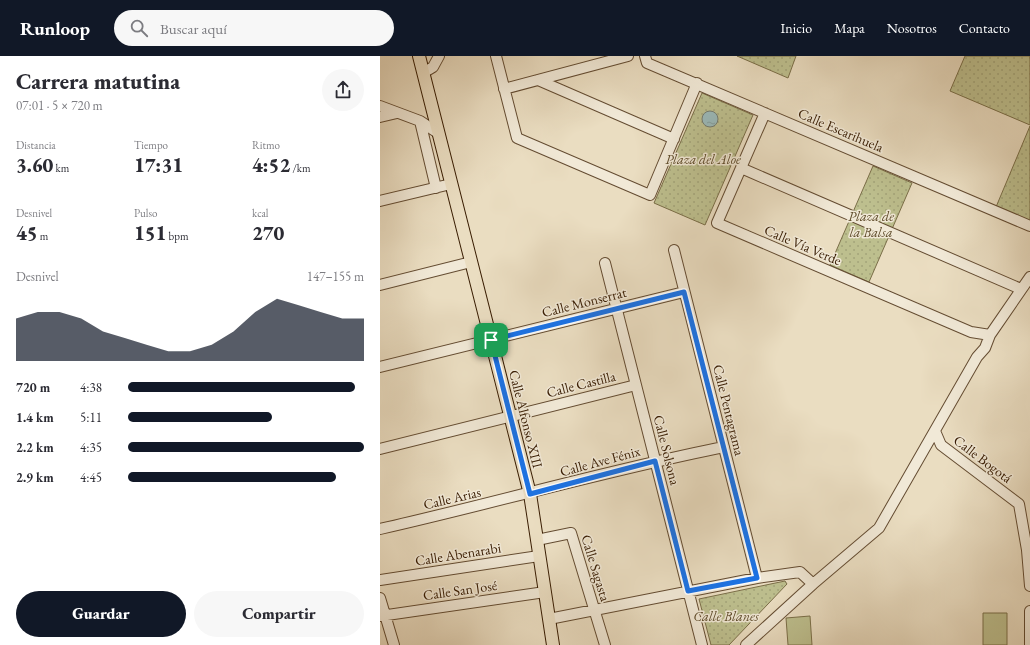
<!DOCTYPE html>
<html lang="es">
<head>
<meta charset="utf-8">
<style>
  :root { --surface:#fff; --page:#f7f7f7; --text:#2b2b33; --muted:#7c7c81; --accent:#111827 }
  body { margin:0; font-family:"EB Garamond",serif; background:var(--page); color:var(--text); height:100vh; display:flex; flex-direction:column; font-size:15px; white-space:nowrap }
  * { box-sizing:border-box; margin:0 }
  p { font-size:13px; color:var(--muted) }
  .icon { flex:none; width:22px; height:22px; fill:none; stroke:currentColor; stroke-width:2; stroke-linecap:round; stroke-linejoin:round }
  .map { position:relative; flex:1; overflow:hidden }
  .sheet { display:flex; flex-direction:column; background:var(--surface); width:380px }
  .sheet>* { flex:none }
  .pin { position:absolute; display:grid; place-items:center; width:34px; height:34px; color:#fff; margin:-17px; border-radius:8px; box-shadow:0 2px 6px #0006 }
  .round { display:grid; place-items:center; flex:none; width:42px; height:42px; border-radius:21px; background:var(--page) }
  .overview { display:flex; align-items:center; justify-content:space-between; height:68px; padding:0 16px }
  h1 { font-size:22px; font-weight:800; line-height:30px }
  .metrics { display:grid; grid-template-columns:repeat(3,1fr); gap:6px; height:68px; padding:4px 16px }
  .metrics div { display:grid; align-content:center }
  .metrics b { font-size:20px; font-weight:800 }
  .metrics small { font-size:11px; font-weight:400 }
  .metrics p { font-size:11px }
  .chart { height:112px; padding:8px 16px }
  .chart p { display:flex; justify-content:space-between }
  .chart svg { width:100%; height:72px; margin-top:4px; fill:var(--accent); opacity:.7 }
  .cta { display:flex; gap:8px; margin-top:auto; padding:8px 16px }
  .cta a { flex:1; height:46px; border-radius:24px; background:var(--accent); color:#fff; font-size:16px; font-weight:800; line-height:46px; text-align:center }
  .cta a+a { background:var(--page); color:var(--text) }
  ul { padding:0 16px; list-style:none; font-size:13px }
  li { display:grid; grid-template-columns:64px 48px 1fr; align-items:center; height:30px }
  li i { height:10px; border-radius:5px; background:var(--accent) }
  header { display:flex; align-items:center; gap:24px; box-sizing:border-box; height:56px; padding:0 20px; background:var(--accent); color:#fff }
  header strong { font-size:19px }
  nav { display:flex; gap:22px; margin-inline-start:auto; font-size:14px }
  .search { width:280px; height:36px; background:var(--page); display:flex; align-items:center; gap:10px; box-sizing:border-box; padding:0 14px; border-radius:22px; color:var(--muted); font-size:15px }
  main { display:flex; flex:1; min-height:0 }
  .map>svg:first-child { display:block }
  .park { fill:url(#park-dots); stroke:#7a6e48 }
  .pitch { fill:#bdbf8e; stroke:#7a6e48 }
  .water { fill:url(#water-ripples); stroke:#737b71 }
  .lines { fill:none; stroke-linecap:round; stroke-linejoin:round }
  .minor-casing { stroke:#644c32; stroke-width:12 }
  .major-casing { stroke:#381c02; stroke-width:14 }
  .minor { stroke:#f1e9d7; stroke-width:10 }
  .major { stroke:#eaddc1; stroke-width:12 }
  .route-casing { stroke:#fff; stroke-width:8 }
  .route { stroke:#1a73e8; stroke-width:5 }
  .labels { text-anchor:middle; stroke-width:3; stroke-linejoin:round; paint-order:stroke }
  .street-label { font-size:14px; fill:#381c02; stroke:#f1e9d7 }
  .park-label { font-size:14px; font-style:italic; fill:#604d2c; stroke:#f1e9d7 }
</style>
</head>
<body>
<header>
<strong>Runloop</strong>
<div class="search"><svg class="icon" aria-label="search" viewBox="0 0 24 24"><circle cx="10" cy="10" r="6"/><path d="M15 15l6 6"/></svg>Buscar aquí</div>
<nav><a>Inicio</a><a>Mapa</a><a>Nosotros</a><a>Contacto</a></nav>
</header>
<main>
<section class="sheet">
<div class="overview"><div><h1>Carrera matutina</h1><p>07:01 · 5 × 720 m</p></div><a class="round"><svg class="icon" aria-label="share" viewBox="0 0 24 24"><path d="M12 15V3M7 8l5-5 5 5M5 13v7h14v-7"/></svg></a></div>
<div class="metrics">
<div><p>Distancia</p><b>3.60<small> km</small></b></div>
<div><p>Tiempo</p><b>17:31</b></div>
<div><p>Ritmo</p><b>4:52<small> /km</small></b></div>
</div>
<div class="metrics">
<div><p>Desnivel</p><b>45<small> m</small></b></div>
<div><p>Pulso</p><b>151<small> bpm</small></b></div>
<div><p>kcal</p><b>270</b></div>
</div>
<div class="chart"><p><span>Desnivel</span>147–155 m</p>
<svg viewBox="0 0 160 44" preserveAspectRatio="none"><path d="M0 44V18L10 14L20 14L30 18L40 26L50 30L60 34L70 38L80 38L90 34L100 26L110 14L120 6L130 10L140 14L150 18L160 18V44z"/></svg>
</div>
<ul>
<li><b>720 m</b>4:38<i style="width:96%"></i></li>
<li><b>1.4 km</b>5:11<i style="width:61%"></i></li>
<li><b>2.2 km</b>4:35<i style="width:100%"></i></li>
<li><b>2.9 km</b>4:45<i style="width:88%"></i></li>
</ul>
<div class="cta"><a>Guardar</a><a>Compartir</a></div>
</section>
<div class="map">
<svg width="650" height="589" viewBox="0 0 650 589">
  <defs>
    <pattern id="park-dots" width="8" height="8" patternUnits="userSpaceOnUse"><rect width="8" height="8" fill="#bdbf8e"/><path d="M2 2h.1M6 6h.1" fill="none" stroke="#a3a479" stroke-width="1.8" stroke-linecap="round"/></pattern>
    <pattern id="water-ripples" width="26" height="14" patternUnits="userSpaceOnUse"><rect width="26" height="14" fill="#9ababb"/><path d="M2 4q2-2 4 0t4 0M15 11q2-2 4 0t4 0" fill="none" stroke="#859f9f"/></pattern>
  </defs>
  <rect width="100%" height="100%" fill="#eaddc1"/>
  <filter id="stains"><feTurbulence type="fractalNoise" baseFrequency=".005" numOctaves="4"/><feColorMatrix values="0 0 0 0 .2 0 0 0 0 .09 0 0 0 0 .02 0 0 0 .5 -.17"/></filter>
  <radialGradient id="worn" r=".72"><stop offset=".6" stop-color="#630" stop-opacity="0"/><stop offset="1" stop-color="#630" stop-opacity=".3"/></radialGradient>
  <!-- park -->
  <path class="park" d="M357,0H416L408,22Z
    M585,0H650V69L570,35Z
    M322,37L373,59L325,169L274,147Z
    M650,70V166L616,151Z
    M493,110L532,127L489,226L450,209Z
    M405,525L407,528L349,589H331L319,543Z"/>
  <!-- pitch -->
  <path class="pitch" d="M603,557H627V589H603Z
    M430,560L432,589H408L406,562Z"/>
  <!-- water -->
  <path class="water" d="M322 63a8 8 0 1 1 16 0a8 8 0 1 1-16 0Z"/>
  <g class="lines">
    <defs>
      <path id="minor" d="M116,0L137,82L270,139L317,27
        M265,0L267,7L650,170
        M43,17L53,11L59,0
        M158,24L294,83
        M124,33L248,0
        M0,50L40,65L58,77
        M385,57L337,167L570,267L591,276L610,279
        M0,61L17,57
        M40,65L56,132
        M361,112L641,233
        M0,145L71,128
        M294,194L377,522
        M225,207L322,589
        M0,229L91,206
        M0,311L304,236
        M555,375L561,389L639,448L647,494L650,530
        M0,393L256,329
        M0,473C115,447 228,414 344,391
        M157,484L191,477L225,589
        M0,524L159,500
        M0,542L14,589
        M0,560L165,536
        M169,563L377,522L420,516L433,528
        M366,589L433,528L499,472L597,301L605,292L610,279L650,221
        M650,589V555"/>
      <path id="major" d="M39,0L150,438L173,589"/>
    </defs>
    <!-- minor casing -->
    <use href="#minor" class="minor-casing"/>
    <!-- major casing -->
    <use href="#major" class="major-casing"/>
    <!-- minor -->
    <use href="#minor" class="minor"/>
    <!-- major -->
    <use href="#major" class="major"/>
  </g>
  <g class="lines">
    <defs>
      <path id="route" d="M304,236L377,522L308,535L275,405L150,438L111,284Z"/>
    </defs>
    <!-- route casing -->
    <use href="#route" class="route-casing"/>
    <!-- route -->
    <use href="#route" class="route"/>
  </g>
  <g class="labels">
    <!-- street labels -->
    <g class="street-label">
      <text transform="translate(461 74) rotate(23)" y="5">Calle Escarihuela</text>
      <text transform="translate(423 189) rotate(23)" y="5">Calle Vía Verde</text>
      <text transform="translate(204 246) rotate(-14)" y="5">Calle Monserrat</text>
      <text transform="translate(201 328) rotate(-14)" y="5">Calle Castilla</text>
      <text transform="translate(349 354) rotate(76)" y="5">Calle Pentagrama</text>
      <text transform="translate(146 363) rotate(76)" y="5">Calle Alfonso XIII</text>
      <text transform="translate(287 394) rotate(76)" y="5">Calle Solsona</text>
      <text transform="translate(603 403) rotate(37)" y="5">Calle Bogotá</text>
      <text transform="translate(220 405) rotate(-15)" y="5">Calle Ave Fénix</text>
      <text transform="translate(72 442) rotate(-13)" y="5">Calle Arias</text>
      <text transform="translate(78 498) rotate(-9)" y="5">Calle Abenarabi</text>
      <text transform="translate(216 512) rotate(73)" y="5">Calle Sagasta</text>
      <text transform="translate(80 534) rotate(-8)" y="5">Calle San José</text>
    </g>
    <!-- park labels -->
    <g class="park-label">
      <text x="323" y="108">Plaza del Aloe</text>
      <text x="491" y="165">Plaza de<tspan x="491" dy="16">la Balsa</tspan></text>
      <text x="346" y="565">Calle Blanes</text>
    </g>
  </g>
  <rect width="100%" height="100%" filter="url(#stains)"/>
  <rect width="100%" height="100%" fill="url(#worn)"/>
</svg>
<div class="pin" style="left:111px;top:284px;background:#1e9e55"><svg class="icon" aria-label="arrive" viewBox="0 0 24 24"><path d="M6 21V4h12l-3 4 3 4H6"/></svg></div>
</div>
</main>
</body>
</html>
